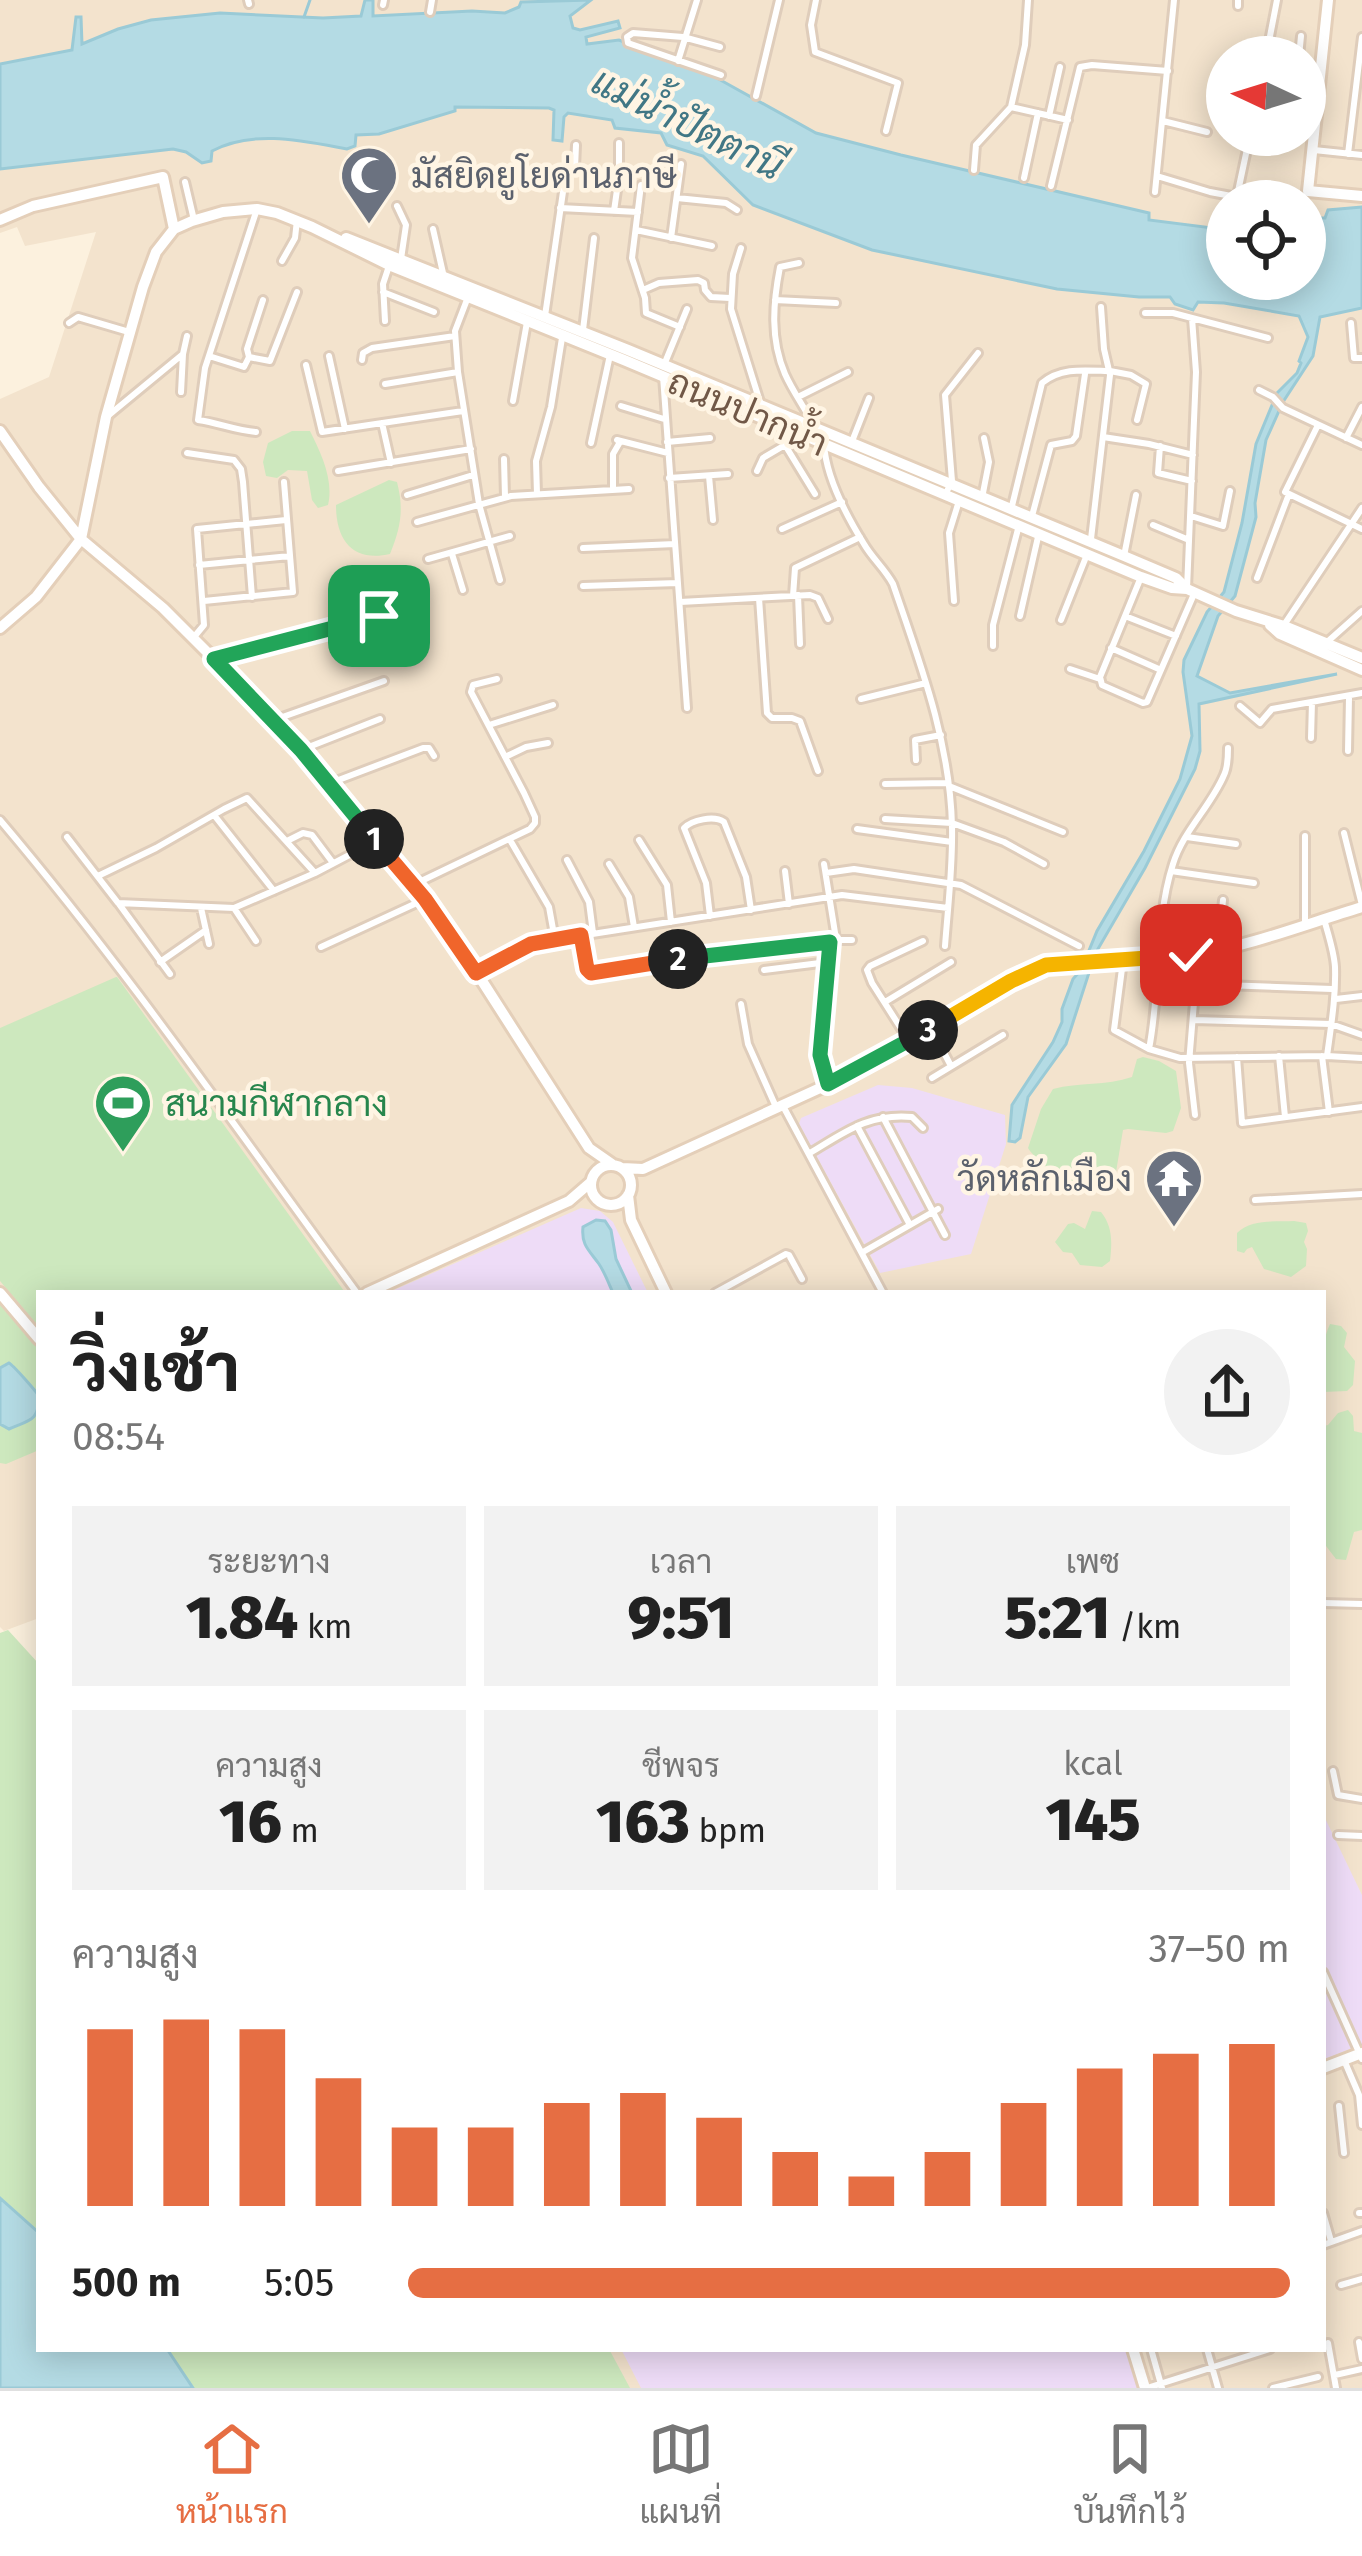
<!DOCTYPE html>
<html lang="th">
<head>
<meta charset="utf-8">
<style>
  :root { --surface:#fff; --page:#f2f2f2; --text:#222; --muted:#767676; --line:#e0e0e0; --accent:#e66e43 }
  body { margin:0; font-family:"Fira Sans",Sarabun,sans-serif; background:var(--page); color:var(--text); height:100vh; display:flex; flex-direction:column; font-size:45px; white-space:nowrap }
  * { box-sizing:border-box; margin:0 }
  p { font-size:39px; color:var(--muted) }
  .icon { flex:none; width:66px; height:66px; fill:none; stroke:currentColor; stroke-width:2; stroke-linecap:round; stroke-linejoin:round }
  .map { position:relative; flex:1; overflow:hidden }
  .side { position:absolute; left:36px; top:1290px; width:1290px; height:1062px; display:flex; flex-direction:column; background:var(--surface); border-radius:0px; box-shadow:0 6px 30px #0003 }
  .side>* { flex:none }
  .needle { width:78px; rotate:274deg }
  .fabs { position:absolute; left:1206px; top:36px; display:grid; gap:24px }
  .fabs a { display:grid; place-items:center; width:120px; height:120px; border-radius:50%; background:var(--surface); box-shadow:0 6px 30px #0003; font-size:60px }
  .pin { position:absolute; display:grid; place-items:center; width:102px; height:102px; color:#fff; margin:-51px; border-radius:24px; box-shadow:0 6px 18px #0006 }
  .km { position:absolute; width:60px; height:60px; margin:-30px; border-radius:50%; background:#222; color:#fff; font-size:33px; line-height:60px; text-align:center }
  .round { display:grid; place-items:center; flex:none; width:126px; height:126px; border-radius:63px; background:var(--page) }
  .headline { display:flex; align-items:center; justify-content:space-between; height:204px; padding:0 36px }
  h1 { font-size:66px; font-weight:800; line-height:90px }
  .figures { display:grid; grid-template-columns:repeat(3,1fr); gap:18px; height:204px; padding:12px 36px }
  .figures div { display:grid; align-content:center; border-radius:0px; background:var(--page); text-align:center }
  .figures b { font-size:60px; font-weight:800 }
  .figures small { font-size:33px; font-weight:400 }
  .figures p { font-size:33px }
  .chart { height:336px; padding:24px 36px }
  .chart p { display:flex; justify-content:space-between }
  .chart svg { width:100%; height:216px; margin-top:12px; stroke:var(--accent); stroke-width:6 }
  ul { padding:0 36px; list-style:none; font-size:39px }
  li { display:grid; grid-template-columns:192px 144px 1fr; align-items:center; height:90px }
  li i { height:30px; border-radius:15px; background:var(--accent) }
  .menu { display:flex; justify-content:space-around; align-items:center; height:168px; border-top:3px solid var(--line); background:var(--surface); font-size:33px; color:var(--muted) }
  .menu a { display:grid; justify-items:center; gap:6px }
  .menu .selected { color:var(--accent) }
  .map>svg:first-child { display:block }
  .residential { fill:#f3e3cd; fill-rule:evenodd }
  .education { fill:#eedcf7 }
  .green { fill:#cde8be }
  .water { fill:#b4dbe4; stroke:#9acad6; stroke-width:3 }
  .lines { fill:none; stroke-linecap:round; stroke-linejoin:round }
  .stream { stroke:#9acad6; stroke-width:3 }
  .street-casing { stroke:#dfcdbb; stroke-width:12 }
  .secondary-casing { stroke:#e4cfb9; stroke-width:16 }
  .street { stroke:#fff; stroke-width:6 }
  .secondary { stroke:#fff; stroke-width:10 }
  .split-1-casing { stroke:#fff; stroke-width:24 }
  .split-2-casing { stroke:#fff; stroke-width:24 }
  .split-3-casing { stroke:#fff; stroke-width:24 }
  .split-4-casing { stroke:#fff; stroke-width:24 }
  .split-1 { stroke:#22a559; stroke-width:15 }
  .split-2 { stroke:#f0652b; stroke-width:15 }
  .split-3 { stroke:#22a559; stroke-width:15 }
  .split-4 { stroke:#f5b400; stroke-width:15 }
  .labels { text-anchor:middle; stroke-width:9; stroke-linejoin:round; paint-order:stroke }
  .worship-label { font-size:36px; fill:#5b616d; stroke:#fff5e4; text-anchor:start }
  .street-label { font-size:36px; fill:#715847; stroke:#fff5e4 }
  .leisure-label { font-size:36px; fill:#27864d; stroke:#fff5e4; text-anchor:start }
  .water-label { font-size:39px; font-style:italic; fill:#417785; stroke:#fff5e4 }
</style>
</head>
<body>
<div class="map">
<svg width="1362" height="2388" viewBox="0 0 1362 2388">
  <rect width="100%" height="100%" fill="#fcf1de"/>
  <!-- residential -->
  <path class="residential" d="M0,0H1362V2388H623L602,2349H1323V1293H39V1618L4,1631L0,1627V399L49,377L96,232L25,246L17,227L0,233ZM1227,57H1305V135H1227ZM1227,201H1305V279H1227Z"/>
  <!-- education -->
  <path class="education" d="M878,1085L912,1088L1005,1115L1006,1144L971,1254L880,1273L799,1124L801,1118Z
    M581,1208L600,1211L613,1222L648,1293H387Z
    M1323,1814L1362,1895V2044L1323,2060Z
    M621,2349H1126L1138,2388H641Z"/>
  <!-- green -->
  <path class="green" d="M292,431H310C321,453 334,480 328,505L318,508L312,500L307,471L288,470L277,478L266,476L263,462L268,443Z
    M389,480L397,482C404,509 401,527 390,554C354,562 336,542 336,505Z
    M116,977H117L344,1291L39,1293V1327L0,1281V1028Z
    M1143,1057L1159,1061L1176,1071L1181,1108L1173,1131L1166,1133L1128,1129L1123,1130L1116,1172H1092L1082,1176L1075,1189C1065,1184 1033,1157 1028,1148L1041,1109L1053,1089C1079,1082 1106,1086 1132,1077L1137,1059Z
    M1092,1211L1101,1212C1113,1227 1112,1243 1110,1261L1102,1267L1080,1265L1072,1253L1063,1252L1055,1242L1068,1224L1074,1223L1085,1229Z
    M1294,1221L1306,1223L1308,1231L1304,1242L1307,1249L1306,1266L1291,1277L1264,1269L1252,1247L1247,1249L1244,1253L1237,1251V1233C1251,1219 1274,1222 1294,1221Z
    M0,1300L39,1347V1450L6,1464L0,1463Z
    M1330,1324L1341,1326L1347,1333L1344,1347L1355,1361L1353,1385L1347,1391L1323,1392C1323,1369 1320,1345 1330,1324Z
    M1348,1410L1353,1416L1354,1431L1362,1433V1530L1354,1532L1346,1560L1336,1559L1323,1542V1426L1328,1425L1338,1413Z
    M8,1630L39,1664V2233L0,2198V1633Z
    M167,2349H609L630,2388H193Z"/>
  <!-- water -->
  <path class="water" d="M365,0H373V16L472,11L505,13L519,7L521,2L591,0L570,16L573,28L580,30L618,21L620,28L586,37L587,44L619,40L715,77L816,133L901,155L1149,213V220L1212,228L1217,220H1227V279H1305V218H1325L1328,210L1362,207V308L1320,317L1313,356L1283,402L1266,440L1255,503L1256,517L1235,596L1218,616L1197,676L1230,693L1337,674L1199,704L1200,751L1195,769L1145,868L1095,954L1066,1044L1028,1097L1020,1138L1015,1142L1009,1141L1012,1105L1053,1042L1062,1022V1009L1073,979L1081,970L1097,931L1144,851L1180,779L1192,736L1183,672L1184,660L1207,612L1224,592L1242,523L1256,444L1277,393L1297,373L1301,363L1299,361L1308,337L1299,316L1224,303L1198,302L1193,310L1175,304L1170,297H1139L1057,289L872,250L753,205L703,156L667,145L661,133L615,128L612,120L568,113L564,117L562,141L553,140L554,110L549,108L455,107V111L379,134L356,135L355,146L347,149C304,141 253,129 212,151L211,161L202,163L186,152L173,149L0,169V64L72,50L76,17H81L82,44L118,29L151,20L220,13L323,18L361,16Z
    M596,1220L605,1221L611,1230L616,1259L632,1293H613C609,1284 605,1273 599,1264C589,1250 581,1245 583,1227Z
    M9,1363C13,1365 35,1390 39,1396C39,1421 30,1420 9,1429L0,1424V1368Z
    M0,2198L39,2233V2349H167L193,2388H0Z"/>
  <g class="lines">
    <!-- stream -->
    <path class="stream" d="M304,17L310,0"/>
    <defs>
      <path id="street" d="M248,0L249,4
        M816,0L811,25L815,52L898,83L886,131
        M383,5L384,0
        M1238,6V0
        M430,12L432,0
        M720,47L683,37L633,33L627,37L628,43L721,75
        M1266,57L1277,0
        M1299,57L1301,36
        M678,61L697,0
        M756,96L779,0
        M1011,107L1025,45L1028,0
        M1049,116L1060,67
        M1163,121L1207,132
        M1314,150L1362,155
        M1348,154L1362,37
        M974,170L976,145L1011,107L1068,120
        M1157,176L1210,192L1258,201
        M1024,178L1038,113
        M185,182L194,220
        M641,185L632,258L645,298L646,313L680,327
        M1051,186L1080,67L1092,65L1168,71
        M1155,192L1174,0
        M1237,196L1250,135
        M677,198L726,203L737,210
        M397,206L406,225L401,259
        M560,208L638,212
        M614,211L619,176V143
        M433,229L443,273
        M636,230L712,246
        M671,238L681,164
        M741,248L733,274L731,309L760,402
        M282,261L295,238L297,220
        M799,263L780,267C773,303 770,339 785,374C793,392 805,408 814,426
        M643,290L659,283L698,280L704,283L705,290L711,297L730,298
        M383,292L434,312
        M468,297L455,331L458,372L479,504L500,580
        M775,300L836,303
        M1145,313H1173L1192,318L1196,372L1187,589
        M545,316L565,178L575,168L576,145
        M1192,318L1268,338
        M385,321L383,284L389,266
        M69,323L78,317L129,332
        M1351,323L1354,358H1362
        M583,330L594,238
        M209,356L244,367L249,357L270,361L297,292
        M329,356L345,429
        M249,357L247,349L263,300
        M362,360L363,353L372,348L455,336
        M306,365L322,432L463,411
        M664,365L687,309
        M1110,371L1131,375L1146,384L1137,420
        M663,376L687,708
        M385,384L458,372
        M1259,390L1273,397L1283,408L1362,445
        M181,392L183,354
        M798,397L848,372
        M513,401L527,322
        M621,406L664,419
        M109,415L183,354L187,336
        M382,423L391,463
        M1318,425L1285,492L1362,529
        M256,432C234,430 219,423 198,420L205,368L257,209
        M1103,437L1149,444L1193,455
        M1346,438L1362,407
        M617,440L668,453
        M667,442L710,438
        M591,443L610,355
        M824,444C826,478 846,515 864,544C872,558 885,569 893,584C920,663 950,741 952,826C953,866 948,906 945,946
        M851,444L869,398
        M785,445L815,494
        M1160,446L1158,473L1192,481
        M187,453L234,460L241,469L243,482L252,597
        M504,459L505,497
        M338,471L471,449
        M757,471L763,458L785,445
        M709,476L713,520
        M669,478L728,474
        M613,490V454L620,442
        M537,494L536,461L551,407L562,338
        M407,495L473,475
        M945,495L952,481L945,395L978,353
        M982,498L989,462L984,438
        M1011,510L1042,383C1060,368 1082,370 1105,371
        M1032,516L1051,445L1072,441L1076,436L1085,374
        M1191,516L1223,526L1230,491
        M417,522L511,496L629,489
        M1153,525L1189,540
        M782,529L842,502
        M1091,539L1110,375L1104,349L1101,307
        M583,548L675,544
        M452,554L463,590
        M1124,556L1136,495
        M428,559L510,536
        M199,565L290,556
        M1141,577L1100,677L1102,685L1143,703L1147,702L1194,594
        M1257,578L1289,494
        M583,586L678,583
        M798,595L800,644
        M793,596L795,568L860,537
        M759,598L767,713L772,718H792L800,721L818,771
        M204,601L293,592L284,482
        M954,601L949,533L959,501
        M680,602L810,595L818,598L828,619
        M1020,616L1038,537
        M1125,616L1176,636
        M1061,620L1086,557
        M1284,625L1362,508
        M194,637L204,625L197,529L286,520
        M1326,643L1362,611
        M993,646V625L1018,529
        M1111,648L1161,670
        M215,659L387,613L394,605L382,577
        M1070,669L1100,679
        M861,699L926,683
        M1240,706L1260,723L1272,709L1362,693
        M274,720L384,681
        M489,725L553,705
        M1311,738L1312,702
        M301,750L380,719
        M1348,751L1349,697
        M505,757L526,747L548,743
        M916,760L915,740L941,735
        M328,784L423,748H429L434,756
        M885,784L948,783
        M949,786L1063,832
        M214,815L274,891
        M885,819L952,823L1004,842L1044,864
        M0,820C128,971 240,1134 357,1293
        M857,829L952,842
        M1344,833L1362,905
        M67,837L118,903L234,908L315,873L376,841
        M1187,837L1236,844
        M510,840L549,907L555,940
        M639,840L667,885L671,922
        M287,841L303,833L312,835L333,863
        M567,860L589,902L593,933
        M609,864L629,897L634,927
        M824,864L836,939
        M785,871L789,904
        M1171,871L1254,883
        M826,873L854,869L961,885L1079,946
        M98,876L156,848L224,809L247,798L315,873
        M413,885L509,839L530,829L535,823V817L524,793L471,692L473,685L497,679
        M119,904L170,974
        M201,908L209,944
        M234,908L256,941
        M710,916L706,883L684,828C692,820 714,815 724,822L746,877L751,910
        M1324,919C1328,934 1334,951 1335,967C1336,997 1331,1026 1327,1056
        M1305,922V836
        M581,935L587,969L591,973L733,952L830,942
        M321,947L421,901
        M1218,950L1223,900
        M1123,961L1114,1030L1149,1049L1180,1058L1327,1056L1362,1058
        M160,962L206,930
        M764,970L828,962
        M477,973L521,949L541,942L842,895L948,908
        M1196,984L1332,989
        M1336,999L1362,996
        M885,1002L951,962
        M741,1004L748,1044L776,1107
        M1194,1020L1331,1024L1362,1035
        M931,1028L951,1066
        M909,1041L872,983L867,970L870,966L923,941
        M1149,1049C1161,989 1154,923 1173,864C1183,831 1211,806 1224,775C1228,767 1228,757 1228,748
        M1279,1056L1285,1117
        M1322,1056L1329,1112
        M1237,1057L1242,1123L1362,1107
        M932,1078L1003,1035
        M828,1082L820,1055L830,946L834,940H852
        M783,1106L883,1293
        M1195,1115L1189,1063L1198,954
        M883,1117L945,1235
        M857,1126L910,1225
        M810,1153C845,1132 869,1113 912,1117L923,1128
        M1255,1200L1362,1194
        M863,1252L938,1209
        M715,1293L786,1254L789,1255L802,1279
        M1323,1603L1362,1604
        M1333,1771L1338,1795L1362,1799
        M1338,1835L1362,1836
        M1323,1972L1362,2059
        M1344,2060L1359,2095L1362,2125
        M1339,2106L1344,2153
        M1323,2213L1331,2241
        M1359,2213H1362
        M1323,2245L1362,2231
        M1341,2285L1362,2279
        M1359,2342L1362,2359
        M1328,2343L1336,2388
        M1151,2349L1162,2388
        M1207,2349L1218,2388
        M1335,2375L1362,2369
        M1147,2388L1270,2349
        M1273,2388L1318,2377"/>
      <path id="secondary" d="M1328,0L1308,191L1362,196
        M0,220L33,206L163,177L174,229
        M346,238L628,350L1124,556L1176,578L1187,589L1236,611L1284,626L1362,658
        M0,431L39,487L81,539L163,608L262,707L413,885L477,973L589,1148L612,1164
        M81,539L106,417L143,287L156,252L174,229L192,221L223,212L257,209L277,213L312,227L389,265L624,360L1141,577L1172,588L1187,589
        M1270,625L1280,634L1362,670
        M0,628L36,597L81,539
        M591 1185a20 20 0 1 1 40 0a20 20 0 1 1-40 0Z
        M622,1168L643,1169L853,1073L1036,967C1086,953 1142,962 1193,955C1250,946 1306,924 1362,907
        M628,1195L631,1220L666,1293
        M0,1293L39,1339
        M367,1293L569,1201L591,1182
        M1323,2068L1362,2053
        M1133,2349L1145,2388"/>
    </defs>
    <!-- street casing -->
    <use href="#street" class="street-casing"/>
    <!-- secondary casing -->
    <use href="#secondary" class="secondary-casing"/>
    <!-- street -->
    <use href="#street" class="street"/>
    <!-- secondary -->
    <use href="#secondary" class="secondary"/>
  </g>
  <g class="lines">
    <defs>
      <path id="split-1" d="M374,839L301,750L214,659L379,616"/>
      <path id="split-2" d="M374,839L425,899L476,973L531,944L581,935L587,969L591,973L678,959"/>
      <path id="split-3" d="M678,959L830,942L820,1055L828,1084L928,1030"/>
      <path id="split-4" d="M928,1030L1011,981L1046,965L1191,955"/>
    </defs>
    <!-- split-1 casing -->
    <use href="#split-1" class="split-1-casing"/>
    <!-- split-2 casing -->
    <use href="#split-2" class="split-2-casing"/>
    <!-- split-3 casing -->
    <use href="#split-3" class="split-3-casing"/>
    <!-- split-4 casing -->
    <use href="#split-4" class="split-4-casing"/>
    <!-- split-1 -->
    <use href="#split-1" class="split-1"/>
    <!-- split-2 -->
    <use href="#split-2" class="split-2"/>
    <!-- split-3 -->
    <use href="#split-3" class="split-3"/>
    <!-- split-4 -->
    <use href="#split-4" class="split-4"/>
  </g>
  <!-- icons -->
  <defs>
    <symbol id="mosque-pin" viewBox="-11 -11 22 30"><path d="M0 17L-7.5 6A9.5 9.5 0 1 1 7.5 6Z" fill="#6b7280" stroke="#fff5e4"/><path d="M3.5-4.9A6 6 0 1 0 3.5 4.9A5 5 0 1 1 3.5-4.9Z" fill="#fff"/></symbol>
    <symbol id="stadium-pin" viewBox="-11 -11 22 30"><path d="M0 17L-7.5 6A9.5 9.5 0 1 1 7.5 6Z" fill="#2e9e5b" stroke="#fff5e4"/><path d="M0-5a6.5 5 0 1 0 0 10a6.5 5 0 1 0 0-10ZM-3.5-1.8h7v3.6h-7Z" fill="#fff"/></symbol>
    <symbol id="temple-pin" viewBox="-11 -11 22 30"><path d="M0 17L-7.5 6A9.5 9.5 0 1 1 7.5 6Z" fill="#6b7280" stroke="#fff5e4"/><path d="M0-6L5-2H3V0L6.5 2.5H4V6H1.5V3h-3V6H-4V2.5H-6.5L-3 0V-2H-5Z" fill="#fff"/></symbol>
  </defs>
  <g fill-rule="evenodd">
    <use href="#mosque-pin" x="336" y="142" width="66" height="90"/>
    <use href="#stadium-pin" x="90" y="1070" width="66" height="90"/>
    <use href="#temple-pin" x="1141" y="1145" width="66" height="90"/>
  </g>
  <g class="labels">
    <!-- worship labels -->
    <g class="worship-label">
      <text x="411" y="188">มัสยิดยูโยด่านภาษี</text>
      <text x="1132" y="1191" text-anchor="end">วัดหลักเมือง</text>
    </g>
    <!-- street labels -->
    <g class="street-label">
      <text transform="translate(748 412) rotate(23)" y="13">ถนนปากน้ำ</text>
    </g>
    <!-- leisure labels -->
    <g class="leisure-label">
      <text x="165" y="1116">สนามกีฬากลาง</text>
    </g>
    <!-- water labels -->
    <g class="water-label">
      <text transform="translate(688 123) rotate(26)" y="14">แม่น้ำปัตตานี</text>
    </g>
  </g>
</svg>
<div class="fabs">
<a><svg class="needle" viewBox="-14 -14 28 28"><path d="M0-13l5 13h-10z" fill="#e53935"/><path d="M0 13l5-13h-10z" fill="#767676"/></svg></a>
<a><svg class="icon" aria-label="locate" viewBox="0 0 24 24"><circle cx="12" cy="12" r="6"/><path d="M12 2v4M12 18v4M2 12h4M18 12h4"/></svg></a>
</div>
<div class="pin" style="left:379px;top:616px;background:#1e9e55"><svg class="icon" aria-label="arrive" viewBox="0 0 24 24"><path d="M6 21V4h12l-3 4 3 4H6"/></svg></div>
<div class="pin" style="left:1191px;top:955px;background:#d93025"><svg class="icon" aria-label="check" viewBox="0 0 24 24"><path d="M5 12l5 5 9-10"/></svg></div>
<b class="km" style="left:374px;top:839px">1</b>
<b class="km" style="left:678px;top:959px">2</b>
<b class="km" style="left:928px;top:1030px">3</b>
<section class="side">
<div class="headline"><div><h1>วิ่งเช้า</h1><p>08:54</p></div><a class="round"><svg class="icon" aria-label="share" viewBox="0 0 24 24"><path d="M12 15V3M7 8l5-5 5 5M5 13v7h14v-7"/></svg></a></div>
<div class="figures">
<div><p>ระยะทาง</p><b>1.84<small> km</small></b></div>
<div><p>เวลา</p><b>9:51</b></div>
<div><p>เพซ</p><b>5:21<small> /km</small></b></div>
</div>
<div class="figures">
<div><p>ความสูง</p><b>16<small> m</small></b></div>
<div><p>ชีพจร</p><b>163<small> bpm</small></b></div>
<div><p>kcal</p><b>145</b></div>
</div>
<div class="chart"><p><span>ความสูง</span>37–50 m</p>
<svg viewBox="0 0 160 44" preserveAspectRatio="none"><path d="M5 44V8M15 44V6M25 44V8M35 44V18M45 44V28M55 44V28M65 44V23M75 44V21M85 44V26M95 44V33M105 44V38M115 44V33M125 44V23M135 44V16M145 44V13M155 44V11"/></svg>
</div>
<ul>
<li><b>500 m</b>5:05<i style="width:100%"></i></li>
</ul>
</section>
</div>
<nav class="menu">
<a class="selected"><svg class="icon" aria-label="home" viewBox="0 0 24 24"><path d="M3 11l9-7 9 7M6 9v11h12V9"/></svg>หน้าแรก</a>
<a><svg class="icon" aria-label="map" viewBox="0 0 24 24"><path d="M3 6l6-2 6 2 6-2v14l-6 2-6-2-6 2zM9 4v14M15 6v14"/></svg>แผนที่</a>
<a><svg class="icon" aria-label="saved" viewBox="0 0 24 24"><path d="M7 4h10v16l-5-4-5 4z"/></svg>บันทึกไว้</a>
</nav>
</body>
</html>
